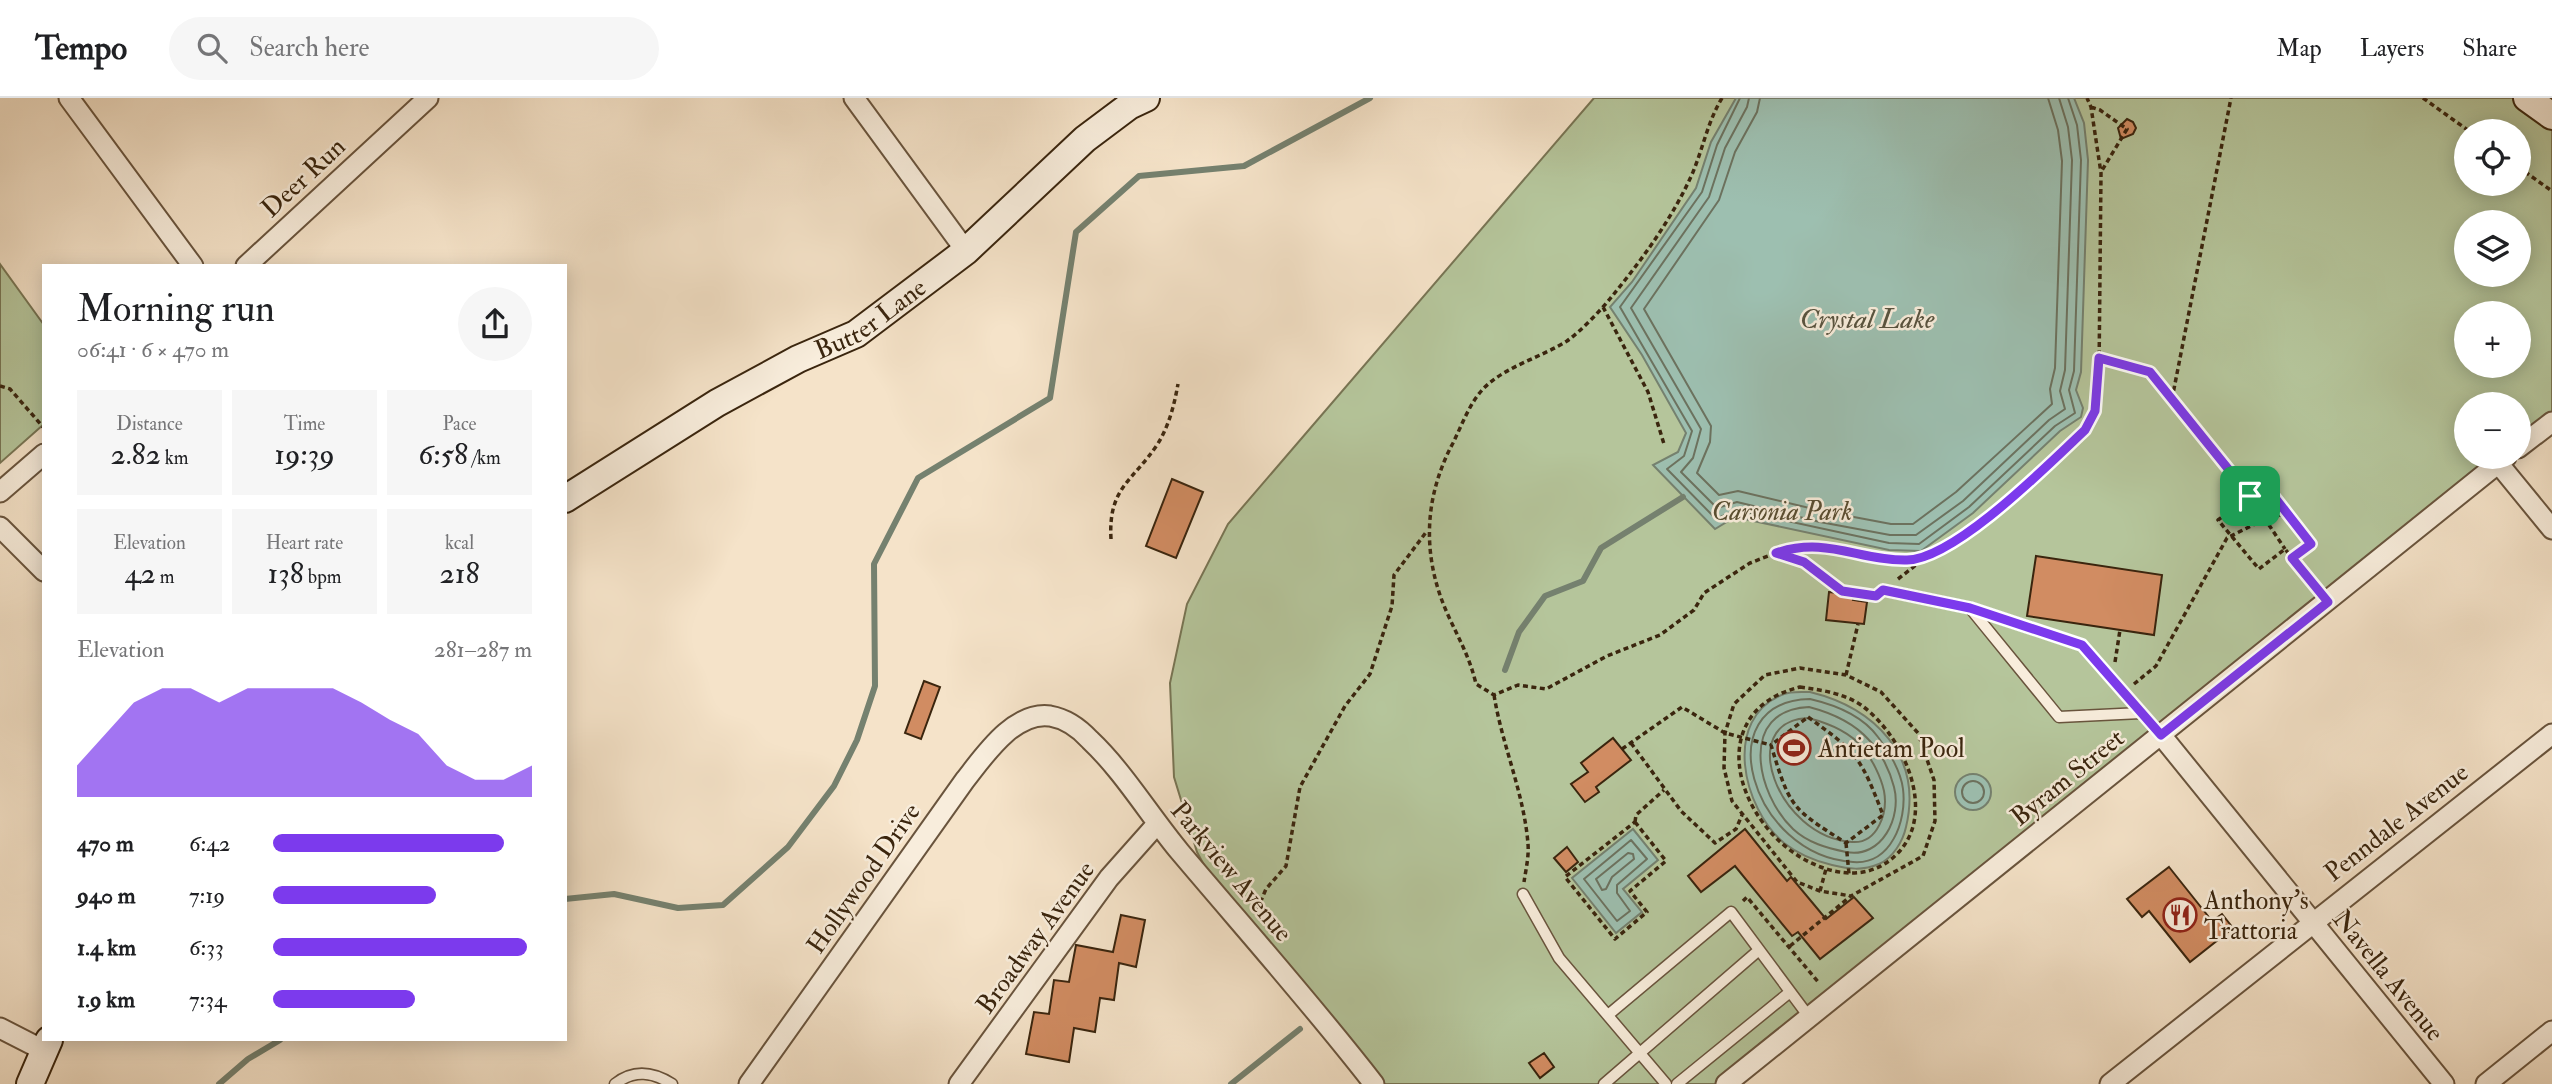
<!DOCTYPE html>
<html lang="en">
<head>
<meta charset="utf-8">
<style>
  :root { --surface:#fff; --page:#f6f6f6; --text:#202124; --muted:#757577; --line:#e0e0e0; --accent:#7c3aed }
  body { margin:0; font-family:"IM FELL Double Pica",serif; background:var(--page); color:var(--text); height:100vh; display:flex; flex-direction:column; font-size:26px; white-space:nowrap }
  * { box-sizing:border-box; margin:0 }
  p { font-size:23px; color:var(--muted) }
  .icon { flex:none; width:38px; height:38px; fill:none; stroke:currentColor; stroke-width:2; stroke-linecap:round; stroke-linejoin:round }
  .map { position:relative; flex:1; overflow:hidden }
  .panel { position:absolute; left:42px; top:166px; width:525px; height:777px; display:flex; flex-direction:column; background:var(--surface); border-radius:0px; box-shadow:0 4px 18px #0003 }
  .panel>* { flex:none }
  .tools { position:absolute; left:2454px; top:21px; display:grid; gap:14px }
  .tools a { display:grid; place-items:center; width:77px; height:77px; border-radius:50%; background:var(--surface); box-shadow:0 4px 18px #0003; font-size:35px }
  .pin { position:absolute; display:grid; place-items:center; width:60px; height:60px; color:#fff; margin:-30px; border-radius:14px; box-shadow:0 4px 10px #0006 }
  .round { display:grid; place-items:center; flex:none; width:74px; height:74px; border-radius:37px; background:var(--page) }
  .headline { display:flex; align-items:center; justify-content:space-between; height:119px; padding:0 35px }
  h1 { font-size:38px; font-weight:600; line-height:52px }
  .metrics { display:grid; grid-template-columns:repeat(3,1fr); gap:10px; height:119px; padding:7px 35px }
  .metrics div { display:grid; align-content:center; border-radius:0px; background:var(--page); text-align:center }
  .metrics b { font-size:30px; font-weight:600 }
  .metrics small { font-size:19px; font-weight:400 }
  .metrics p { font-size:19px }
  .chart { height:196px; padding:14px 35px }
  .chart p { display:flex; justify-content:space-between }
  .chart svg { width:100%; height:126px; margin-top:7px; fill:var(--accent); opacity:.7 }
  ul { padding:0 35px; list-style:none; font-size:23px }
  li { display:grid; grid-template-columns:112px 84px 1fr; align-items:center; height:52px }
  li i { height:18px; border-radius:9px; background:var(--accent) }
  header { display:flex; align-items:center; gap:42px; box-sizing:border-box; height:98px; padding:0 35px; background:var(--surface); border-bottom:2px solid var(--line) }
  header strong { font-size:33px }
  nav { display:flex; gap:38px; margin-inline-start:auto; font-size:24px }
  .search { width:490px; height:63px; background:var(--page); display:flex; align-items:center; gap:18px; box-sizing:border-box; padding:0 24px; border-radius:38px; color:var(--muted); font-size:26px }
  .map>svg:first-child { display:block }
  .green { fill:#b5c59b; stroke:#787554; stroke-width:2; fill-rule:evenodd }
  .water { fill:#9dbfb0; stroke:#75816f; stroke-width:2 }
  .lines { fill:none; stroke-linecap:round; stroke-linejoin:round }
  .shore { stroke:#6c725f; stroke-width:2 }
  .stream { stroke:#75816f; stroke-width:6 }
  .building { fill:#d18c62; stroke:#3a250e; stroke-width:2 }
  .lane-casing { stroke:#69543d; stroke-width:13 }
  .street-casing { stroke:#69543d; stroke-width:23 }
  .secondary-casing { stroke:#3a250e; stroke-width:30 }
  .path { stroke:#3a250e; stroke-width:3.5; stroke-dasharray:5 3.5; stroke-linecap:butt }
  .lane { stroke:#f8eddc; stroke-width:10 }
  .street { stroke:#f8eddc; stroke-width:19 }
  .secondary { stroke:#f8eddc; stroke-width:26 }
  .route-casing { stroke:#fff; stroke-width:14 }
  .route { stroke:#7c3aed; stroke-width:9 }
  .labels { text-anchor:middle; stroke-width:5; stroke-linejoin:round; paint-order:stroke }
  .street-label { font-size:26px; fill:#3a250e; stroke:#f8eddc }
  .park-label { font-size:26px; font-style:italic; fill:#594d31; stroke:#f8eddc }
  .poi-label { font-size:26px; fill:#3a250e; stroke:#f8eddc; text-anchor:start }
  .water-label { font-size:28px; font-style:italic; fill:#58533f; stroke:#f8eddc }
</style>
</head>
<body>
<header>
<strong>Tempo</strong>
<div class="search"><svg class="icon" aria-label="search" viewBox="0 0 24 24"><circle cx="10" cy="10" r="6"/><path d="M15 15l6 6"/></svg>Search here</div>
<nav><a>Map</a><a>Layers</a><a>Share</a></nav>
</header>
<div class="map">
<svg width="2552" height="986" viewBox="0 0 2552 986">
  <rect width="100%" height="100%" fill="#f5e3c9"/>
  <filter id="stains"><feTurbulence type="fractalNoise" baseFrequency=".00286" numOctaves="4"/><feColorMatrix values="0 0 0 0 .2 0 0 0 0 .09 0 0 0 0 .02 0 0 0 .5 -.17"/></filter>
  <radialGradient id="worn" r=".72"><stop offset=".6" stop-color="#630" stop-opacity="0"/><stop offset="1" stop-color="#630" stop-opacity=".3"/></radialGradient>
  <!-- green -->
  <path class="green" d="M1594,0H2527L2552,18V324L2518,350V306H2466V359H2506L1726,986H1374L1229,813L1197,754L1174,679L1170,585L1187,506L1228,426ZM2466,33H2518V86H2466ZM2466,124H2518V177H2466ZM2466,215H2518V268H2466Z
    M0,166L44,227V326L0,365Z"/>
  <!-- water -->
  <path class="water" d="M1736,0H2074L2084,25L2088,62L2081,274L2076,292L2083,310L2081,319L2060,333L1973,415L1921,453L1889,452L1735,419L1715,431L1653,367L1678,354L1686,335L1642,257L1610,209L1632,184L1696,90L1711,44Z
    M1810,594C1875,610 1923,658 1906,729C1903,743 1893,760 1879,766C1862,773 1849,771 1832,767C1815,763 1798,756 1784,745C1743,711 1721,620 1784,596C1791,593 1802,594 1810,594Z
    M1955 694a18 18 0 1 1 36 0a18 18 0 1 1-36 0Z
    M1633,731L1658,762L1623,791L1642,814L1616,835L1572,780Z"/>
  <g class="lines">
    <!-- shore -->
    <path class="shore" d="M1740,0L1717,47L1702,94L1620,209L1692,333L1684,358L1667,371L1716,421L1736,412L1889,445L1919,446L1969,409L2055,328L2075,315L2069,292L2074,273L2081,62L2077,27L2068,0
      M1749,0L1747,9L1725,50L1709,99L1631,210L1701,331L1693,360L1681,374L1717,410L1737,404L1820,424L1890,437H1916L1963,403L2049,322L2065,311L2060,293L2065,272L2072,62L2068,29L2059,0
      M1760,0L1757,14L1735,54L1719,102L1644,211L1711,328L1710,344L1697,375L1719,397L1738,393L1822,413L1891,426H1913L1956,394L2052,306L2050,291L2055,270L2062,63L2058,32L2048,0
      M1810,601C1836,607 1862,617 1878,639C1889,653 1901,674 1903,691C1907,723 1891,767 1853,764C1751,758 1706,603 1810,601Z
      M1809,609C1832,615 1853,624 1869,642C1881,654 1890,673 1894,689C1902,719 1882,761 1846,754C1827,750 1808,745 1793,731C1756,696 1738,612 1809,609Z
      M1808,620C1828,625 1849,633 1863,650C1872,661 1881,679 1884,693C1888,714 1878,746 1852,744C1777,739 1735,623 1808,620Z
      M1962 694a11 11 0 1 1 22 0a11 11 0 1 1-22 0Z
      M1631,742L1647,761L1617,787V795L1630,813L1617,823L1584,781Z
      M1628,755L1633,756L1634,761L1612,779L1606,791L1602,792L1596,781Z"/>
    <!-- stream -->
    <path class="stream" d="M1505,572L1519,534L1545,498L1583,483L1601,450L1683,399
      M565,801L614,796L678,810L723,807L788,749L834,688L857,642L875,588L874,466L918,380L1050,300L1076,134L1139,78L1244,68L1370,0
      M219,986L248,961L280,942
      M1231,986L1300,931"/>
  </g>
  <!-- building -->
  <path class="building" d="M2127,21L2133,24L2136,30L2133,36L2121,41L2118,30Z
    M1172,381L1203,394L1176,460L1146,448Z
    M2036,458L2162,477L2154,537L2027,518Z
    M1829,494L1854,497L1853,502L1867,504L1864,526L1826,522Z
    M924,583L940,589L921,641L905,635Z
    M1613,640L1631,662L1596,689L1599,694L1585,704L1571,686L1588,674L1581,665Z
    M1745,731L1787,783L1791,779L1826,821L1854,799L1873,820L1820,861L1798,834L1792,838L1735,768L1701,794L1688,778Z
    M1567,749L1578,764L1566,774L1554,760Z
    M2169,769L2212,823L2222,816L2233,830L2190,864L2149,813L2142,819L2127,801Z
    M1121,817L1145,822L1136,869L1119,865L1114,902L1100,900L1095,934L1074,930L1069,964L1026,956L1034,914L1049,916L1054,882L1069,884L1076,847L1113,854Z
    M1544,955L1554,969L1540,980L1529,965Z"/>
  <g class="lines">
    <defs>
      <path id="lane" d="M1883,492L1970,510
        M2141,615L2059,619L1970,510L2082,547L2161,637
        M1523,796L1559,860L1666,986
        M1608,917L1731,814L1809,919
        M615,986C634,971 653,974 672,986
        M1604,986L1759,852
        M1677,986L1790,894"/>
      <path id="street" d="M69,0L193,168
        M854,0L966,153
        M246,168L428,0
        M2518,350L2552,324
        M2498,365L2552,431
        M0,394L44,356
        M0,429L44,473
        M2161,637L2444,986
        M0,930L43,952
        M749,986L965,682C984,658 1014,613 1050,618C1067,621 1079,630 1090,642C1123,673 1150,718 1180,754C1245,831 1312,906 1374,986
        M959,986L1109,780L1157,726
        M1726,986L2506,359
        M2110,986L2552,636
        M2486,986L2552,933"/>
      <g id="secondary">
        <path d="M2527,0L2552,18"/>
        <path id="s1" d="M565,401L717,305L798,261L856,236L966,153L1085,41L1129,8L1146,0"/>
        <path d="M30,986L49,942"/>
      </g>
    </defs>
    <!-- lane casing -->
    <use href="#lane" class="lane-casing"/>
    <!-- street casing -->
    <use href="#street" class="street-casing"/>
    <!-- secondary casing -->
    <use href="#secondary" class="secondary-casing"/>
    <!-- path -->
    <path class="path" d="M1722,0C1708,23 1703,50 1693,74C1673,120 1641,163 1609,202C1597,216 1582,232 1567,243C1542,259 1506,268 1484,290C1470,304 1462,327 1453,345C1423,401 1422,460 1448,517C1459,541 1470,560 1476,586L1494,597L1518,587L1546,591L1607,558L1660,537L1694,512L1704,495L1750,465L1776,455L1804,464L1842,493L1871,497
      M2423,0L2469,33
      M2091,9L2100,12L2127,31L2101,74
      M2518,69L2552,93
      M1603,209L1648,294L1664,346
      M2099,260L2150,274L2247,394L2285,451
      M0,288L10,291L44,330
      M2172,301L2231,0
      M1111,441C1108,390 1132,384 1157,347C1169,328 1174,308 1178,286
      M1776,455C1827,437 1859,463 1907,462C1956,461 2048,366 2085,332L2095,313L2099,275L2101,75L2091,9L2087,0
      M2292,460L2311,446L2265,387L2218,422L2259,471L2285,451L2316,489
      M1898,481L1925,460
      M1857,503L1859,496
      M2115,564L2120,532
      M1846,577L1858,526
      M2134,586L2156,568L2227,440L2263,422L2286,415
      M1800,589C1821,592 1843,595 1861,607C1902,636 1939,714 1897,756C1879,774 1857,778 1834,773C1744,752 1691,616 1800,589Z
      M1494,597C1502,647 1524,695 1528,746C1529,758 1526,771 1524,784
      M1808,619C1858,655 1861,660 1883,717L1846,745C1791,710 1790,710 1771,647Z
      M1631,645L1681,713L1715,745L1736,731L1742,717
      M1622,651L1682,609L1725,635L1771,647
      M1635,724L1666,763L1630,793L1647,814L1615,841L1565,779Z
      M1635,724L1636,717L1664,692
      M1846,745L1849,776
      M1820,793L1826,771
      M1743,803L1747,799L1819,885
      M1257,812L1266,791L1286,768L1300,689L1345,608L1370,576L1392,508L1394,477L1427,433
      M1790,848L1851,798L1923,758L1935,723L1934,682L1918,635L1881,594L1846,577L1800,570L1765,577L1734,606L1725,635L1724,670L1732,703L1797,784L1820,793L1851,798"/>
    <!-- lane -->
    <use href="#lane" class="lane"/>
    <!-- street -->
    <use href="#street" class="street"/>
    <!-- secondary -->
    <use href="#secondary" class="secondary"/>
  </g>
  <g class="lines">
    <defs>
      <path id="route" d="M2099,260L2150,274L2250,398L2265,387L2311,446L2292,460L2328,504L2161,637L2082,547L1970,510L1883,492L1876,498L1842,493L1804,464L1776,455C1827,438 1859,463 1907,462C1955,461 2049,366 2085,332L2095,313Z"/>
    </defs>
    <!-- route casing -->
    <use href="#route" class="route-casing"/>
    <!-- route -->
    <use href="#route" class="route"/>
  </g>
  <!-- icons -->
  <defs>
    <symbol id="stadium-ring" viewBox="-11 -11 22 22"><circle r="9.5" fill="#f8eddc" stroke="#8f2418" stroke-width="1.5"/><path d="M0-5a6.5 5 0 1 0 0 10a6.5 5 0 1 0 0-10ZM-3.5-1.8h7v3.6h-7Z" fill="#8f2418"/></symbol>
    <symbol id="restaurant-ring" viewBox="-11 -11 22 22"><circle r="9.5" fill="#f8eddc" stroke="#8f2418" stroke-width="1.5"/><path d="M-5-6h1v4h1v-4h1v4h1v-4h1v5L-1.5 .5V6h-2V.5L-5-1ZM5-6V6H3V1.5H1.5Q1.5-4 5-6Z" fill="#8f2418"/></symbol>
  </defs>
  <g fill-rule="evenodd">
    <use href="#stadium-ring" x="1775" y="631" width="38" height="38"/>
    <use href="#restaurant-ring" x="2161" y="798" width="38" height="38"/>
  </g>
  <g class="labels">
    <!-- street labels -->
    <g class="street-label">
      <text transform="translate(303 79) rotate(-43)" y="9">Deer Run</text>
      <text dy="9" stroke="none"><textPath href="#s1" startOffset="355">Butter Lane</textPath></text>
      <text transform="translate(2067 679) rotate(-39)" y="9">Byram Street</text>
      <text transform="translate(2396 724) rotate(-38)" y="9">Penndale Avenue</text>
      <text transform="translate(1232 773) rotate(50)" y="9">Parkview Avenue</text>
      <text transform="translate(863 780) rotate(-55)" y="9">Hollywood Drive</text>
      <text transform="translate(1035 839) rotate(-54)" y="9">Broadway Avenue</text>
      <text transform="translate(2389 877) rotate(51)" y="9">Navella Avenue</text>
    </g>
    <!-- park labels -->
    <g class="park-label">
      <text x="1782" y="422">Carsonia Park</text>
    </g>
    <!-- poi labels -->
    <g class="poi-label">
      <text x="1818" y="659">Antietam Pool</text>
      <text x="2204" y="811">Anthony's<tspan x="2204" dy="30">Trattoria</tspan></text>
    </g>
    <!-- water labels -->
    <g class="water-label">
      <text x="1867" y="230">Crystal Lake</text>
    </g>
  </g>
  <rect width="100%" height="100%" filter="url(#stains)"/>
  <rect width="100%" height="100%" fill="url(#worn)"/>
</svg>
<div class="tools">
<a><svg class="icon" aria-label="locate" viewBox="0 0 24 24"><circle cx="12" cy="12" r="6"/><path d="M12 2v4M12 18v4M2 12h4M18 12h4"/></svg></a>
<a><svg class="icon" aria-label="layers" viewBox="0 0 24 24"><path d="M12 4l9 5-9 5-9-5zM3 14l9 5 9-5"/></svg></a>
<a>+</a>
<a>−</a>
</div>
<div class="pin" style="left:2250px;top:398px;background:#1e9e55"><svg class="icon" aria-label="arrive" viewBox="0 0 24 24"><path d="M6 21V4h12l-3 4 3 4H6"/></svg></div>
<section class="panel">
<div class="headline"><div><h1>Morning run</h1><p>06:41 · 6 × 470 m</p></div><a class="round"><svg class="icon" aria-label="share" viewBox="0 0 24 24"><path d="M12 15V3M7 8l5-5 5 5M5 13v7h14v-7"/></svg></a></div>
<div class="metrics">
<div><p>Distance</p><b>2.82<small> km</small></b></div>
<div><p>Time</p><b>19:39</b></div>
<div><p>Pace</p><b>6:58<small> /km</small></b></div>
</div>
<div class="metrics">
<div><p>Elevation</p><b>42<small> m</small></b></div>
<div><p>Heart rate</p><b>138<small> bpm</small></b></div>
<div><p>kcal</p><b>218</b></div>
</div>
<div class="chart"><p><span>Elevation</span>281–287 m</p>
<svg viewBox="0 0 160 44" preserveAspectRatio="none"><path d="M0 44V33L10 22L20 11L30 6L40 6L50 11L60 6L70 6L80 6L90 6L100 11L110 17L120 22L130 33L140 38L150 38L160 33V44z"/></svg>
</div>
<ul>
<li><b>470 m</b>6:42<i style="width:89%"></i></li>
<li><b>940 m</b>7:19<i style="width:63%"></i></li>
<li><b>1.4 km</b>6:33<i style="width:98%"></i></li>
<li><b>1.9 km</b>7:34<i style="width:55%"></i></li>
</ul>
</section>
</div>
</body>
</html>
